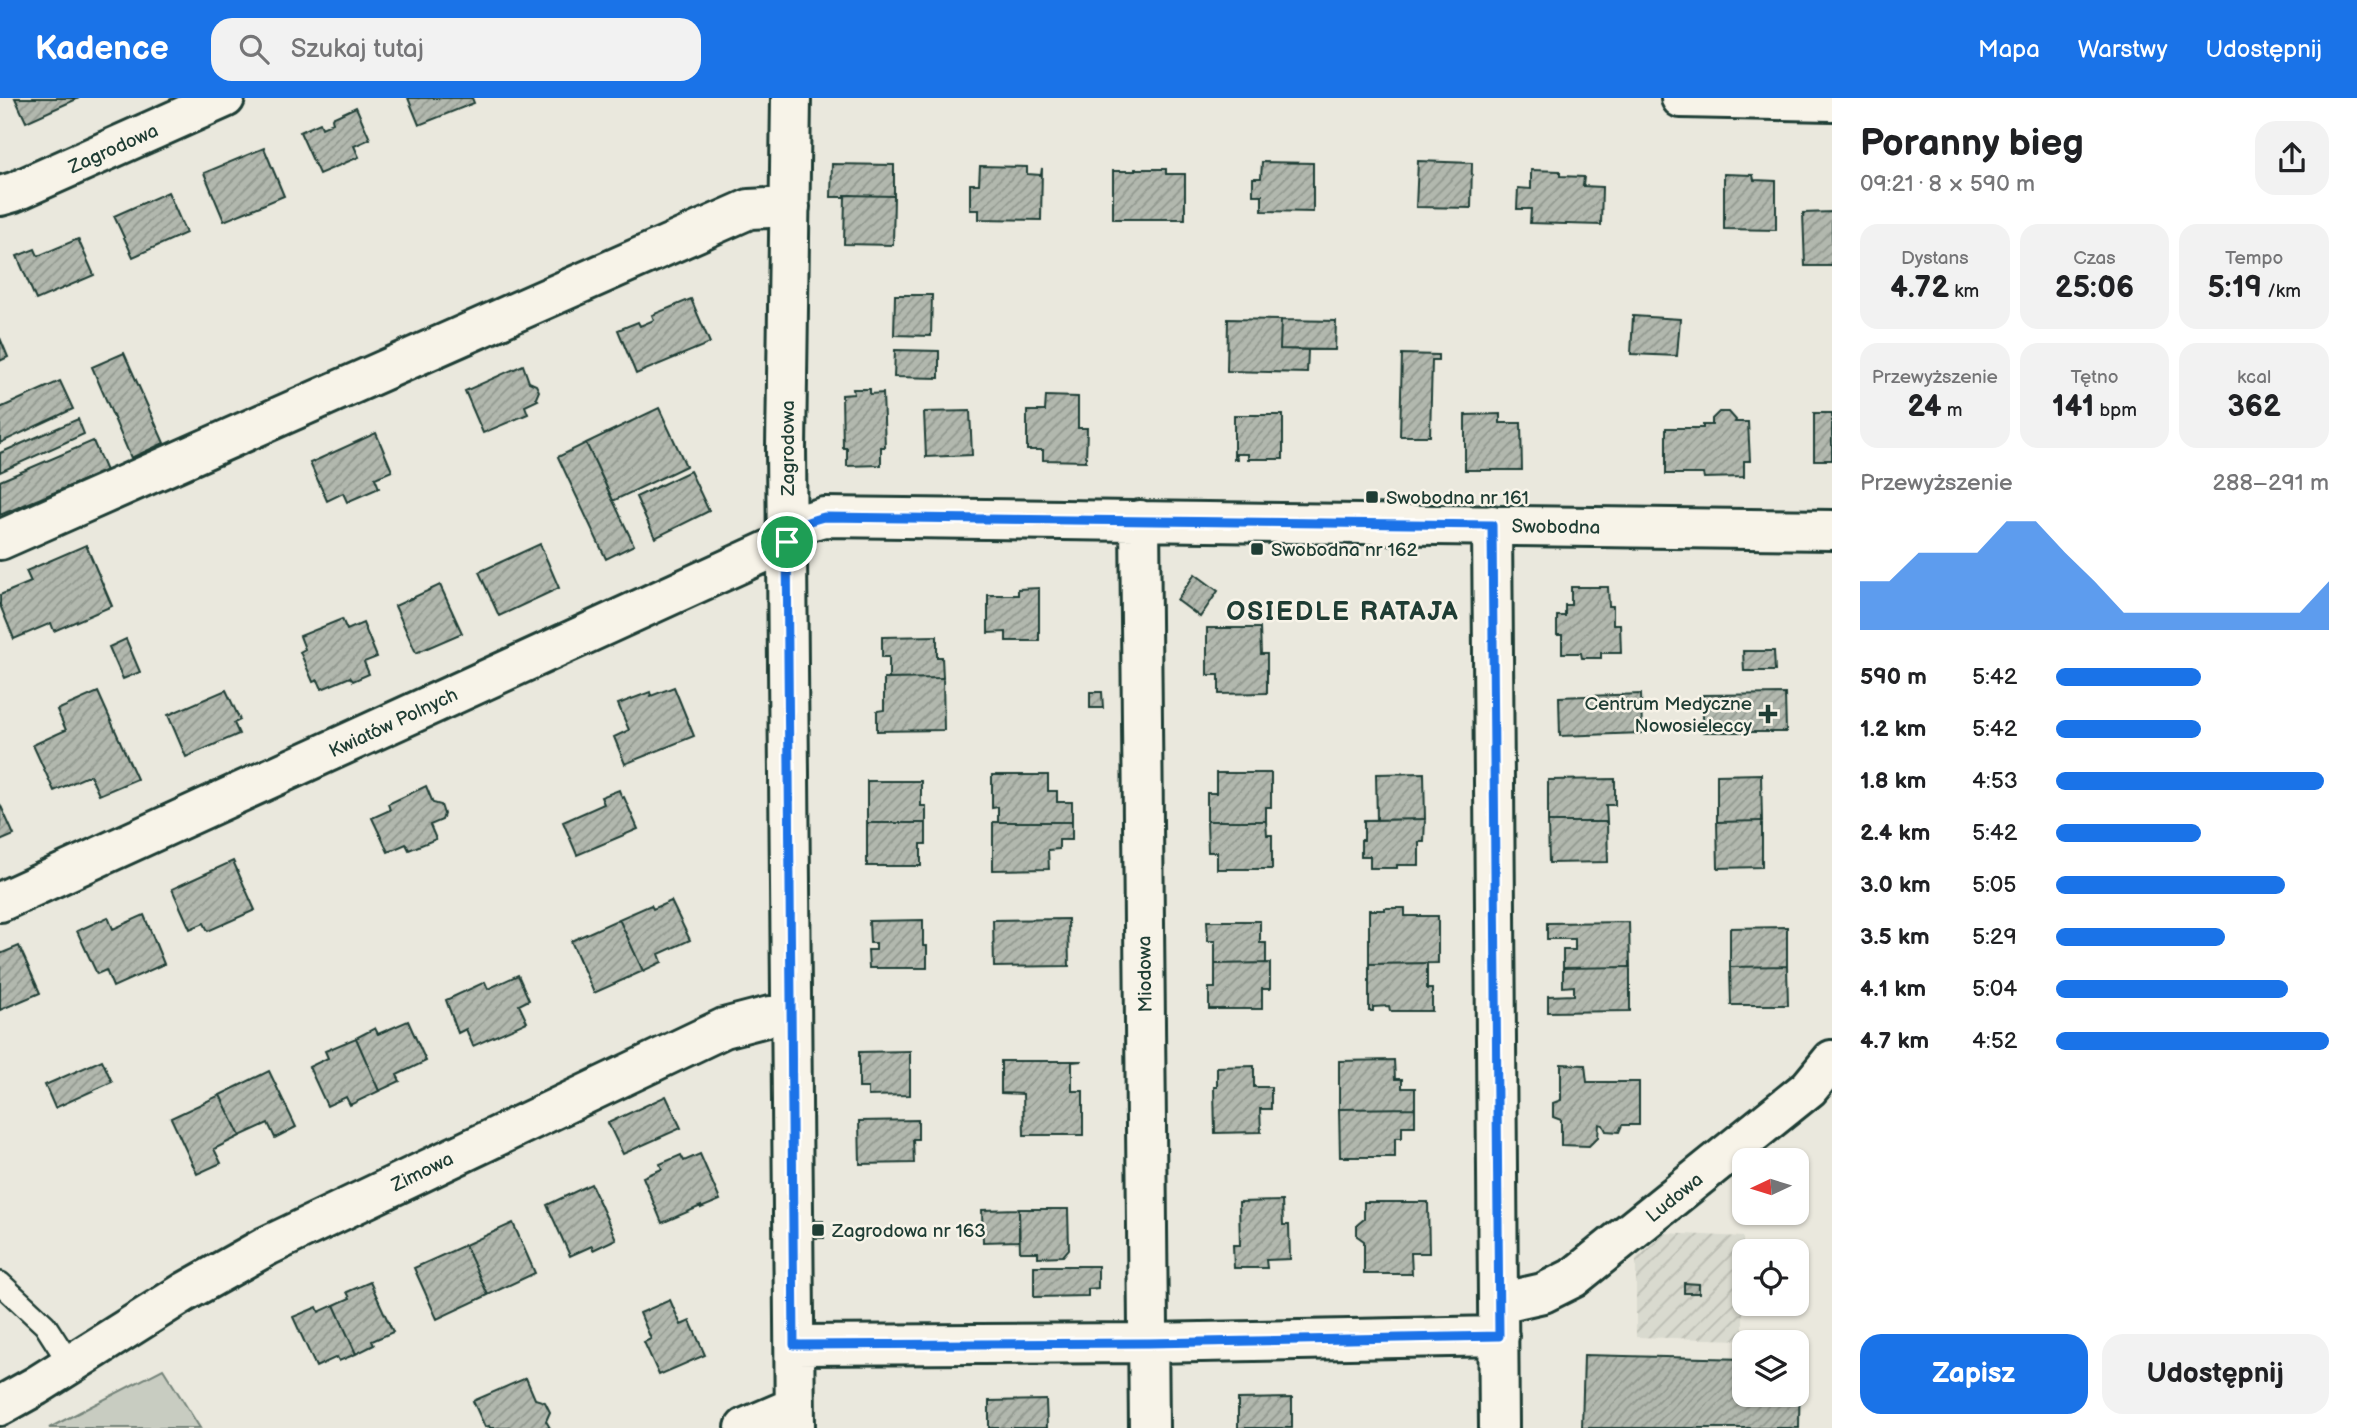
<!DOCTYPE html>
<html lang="pl">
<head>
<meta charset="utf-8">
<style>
  :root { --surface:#fff; --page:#f2f2f2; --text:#202124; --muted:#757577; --accent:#1a73e8 }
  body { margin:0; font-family:"Balsamiq Sans",sans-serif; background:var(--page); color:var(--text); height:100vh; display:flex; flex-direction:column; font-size:26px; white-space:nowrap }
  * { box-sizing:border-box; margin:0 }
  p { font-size:23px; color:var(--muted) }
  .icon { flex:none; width:38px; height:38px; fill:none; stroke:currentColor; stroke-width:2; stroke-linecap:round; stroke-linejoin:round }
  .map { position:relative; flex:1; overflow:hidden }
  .panel { display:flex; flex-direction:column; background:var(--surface); width:525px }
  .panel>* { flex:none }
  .needle { width:46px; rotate:266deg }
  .tools { position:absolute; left:1732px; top:1050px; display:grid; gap:14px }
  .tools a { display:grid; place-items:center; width:77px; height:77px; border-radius:14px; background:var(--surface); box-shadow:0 2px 5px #0004; font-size:35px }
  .pin { position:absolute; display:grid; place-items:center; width:60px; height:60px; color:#fff; margin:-30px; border:4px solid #fff; border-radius:50%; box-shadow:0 2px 7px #0007 }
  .round { display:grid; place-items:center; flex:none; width:74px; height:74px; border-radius:21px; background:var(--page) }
  .head { display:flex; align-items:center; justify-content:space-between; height:119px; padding:0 28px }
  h1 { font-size:38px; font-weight:700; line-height:52px }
  .figures { display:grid; grid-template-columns:repeat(3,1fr); gap:10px; height:119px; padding:7px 28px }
  .figures div { display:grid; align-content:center; border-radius:18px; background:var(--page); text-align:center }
  .figures b { font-size:30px; font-weight:700 }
  .figures small { font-size:19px; font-weight:400 }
  .figures p { font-size:19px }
  .chart { height:196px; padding:14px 28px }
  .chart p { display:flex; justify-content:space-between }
  .chart svg { width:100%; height:126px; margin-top:7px; fill:var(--accent); opacity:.7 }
  .button { display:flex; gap:14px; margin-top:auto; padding:14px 28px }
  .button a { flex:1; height:80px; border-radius:21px; background:var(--accent); color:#fff; font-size:28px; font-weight:700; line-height:80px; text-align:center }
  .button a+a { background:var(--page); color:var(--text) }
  ul { padding:0 28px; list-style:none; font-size:23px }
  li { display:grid; grid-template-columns:112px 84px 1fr; align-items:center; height:52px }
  li i { height:18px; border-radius:9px; background:var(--accent) }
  header { display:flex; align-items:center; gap:42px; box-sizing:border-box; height:98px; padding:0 35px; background:var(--accent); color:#fff }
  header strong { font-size:33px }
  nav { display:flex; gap:38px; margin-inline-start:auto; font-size:24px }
  .search { width:490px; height:63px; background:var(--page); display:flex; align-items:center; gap:18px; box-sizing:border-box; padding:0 24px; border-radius:21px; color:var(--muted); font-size:26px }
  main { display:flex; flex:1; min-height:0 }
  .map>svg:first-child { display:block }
  .industrial { fill:url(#industrial-furrows) }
  .grass { fill:#c8ccc1; stroke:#74847a; stroke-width:2 }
  .building { fill:url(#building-hatch); stroke:#1f3d34; stroke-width:2 }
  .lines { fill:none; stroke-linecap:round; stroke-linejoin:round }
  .lane-casing { stroke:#1f3d34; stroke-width:26 }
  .street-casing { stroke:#1f3d34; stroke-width:44 }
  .lane { stroke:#f7f3e8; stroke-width:21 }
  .street { stroke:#f7f3e8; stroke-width:38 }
  .route-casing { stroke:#fff; stroke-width:14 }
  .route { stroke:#1a73e8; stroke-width:9 }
  .poi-dot { fill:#1f3d34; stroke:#f7f3e8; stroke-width:2.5 }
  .labels { text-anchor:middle; stroke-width:5; stroke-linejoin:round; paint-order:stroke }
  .street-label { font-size:19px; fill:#1f3d34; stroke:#f7f3e8 }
  .poi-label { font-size:19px; fill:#1f3d34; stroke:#f7f3e8; text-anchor:start }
  .district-label { font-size:26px; font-weight:bold; letter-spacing:2px; fill:#1f3d34; stroke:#f7f3e8 }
</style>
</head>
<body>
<header>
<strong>Kadence</strong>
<div class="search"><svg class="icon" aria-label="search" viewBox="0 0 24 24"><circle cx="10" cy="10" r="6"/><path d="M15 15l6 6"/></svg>Szukaj tutaj</div>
<nav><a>Mapa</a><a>Warstwy</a><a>Udostępnij</a></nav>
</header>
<main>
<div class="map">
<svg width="1832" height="1330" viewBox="0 0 1832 1330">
  <defs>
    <pattern id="industrial-furrows" width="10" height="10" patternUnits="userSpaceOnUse" patternTransform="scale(1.75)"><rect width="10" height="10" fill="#d9dacf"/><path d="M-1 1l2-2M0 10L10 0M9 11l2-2" fill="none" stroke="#babcb2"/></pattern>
    <pattern id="building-hatch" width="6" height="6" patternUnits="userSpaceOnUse" patternTransform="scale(1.75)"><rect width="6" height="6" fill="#b2b8ae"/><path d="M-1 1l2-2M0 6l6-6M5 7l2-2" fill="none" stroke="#90978e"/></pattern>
  </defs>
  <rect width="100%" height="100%" fill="#eae8dd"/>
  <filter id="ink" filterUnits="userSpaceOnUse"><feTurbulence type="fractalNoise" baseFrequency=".0143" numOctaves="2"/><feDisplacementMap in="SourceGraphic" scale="14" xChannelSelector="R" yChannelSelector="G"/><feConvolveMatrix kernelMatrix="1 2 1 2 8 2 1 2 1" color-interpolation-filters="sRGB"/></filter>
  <g filter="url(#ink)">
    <!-- industrial -->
    <path class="industrial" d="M1663,1135L1743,1139V1242L1636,1239V1161Z"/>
    <!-- grass -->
    <path class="grass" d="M163,1271L200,1330H49Z"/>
    <!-- building -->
    <path class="building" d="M15,0H79L26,24Z
      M408,0H472L474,5L419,27Z
      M356,9L370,41L354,48L359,59L319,76L300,34L320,25L322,30L333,25L332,20Z
      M264,50L284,98L224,123L204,75Z
      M1418,63L1472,65L1471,110L1416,109Z
      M1262,64L1313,65V114L1262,113V97H1253V80H1261Z
      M832,66L894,67V98L845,97V99H831Z
      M980,68L1027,69V76L1041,77L1042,70L1041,122L979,121V112H970V86H979Z
      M1135,71H1166V76H1185V121H1113V73H1135Z
      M1531,72L1560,73V78L1584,79L1583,88L1602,89L1601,127L1530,125L1531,111H1517L1518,90L1531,91Z
      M1724,76L1753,77L1754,82L1776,83V132L1724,131Z
      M168,94L186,135L133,159L114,118Z
      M845,97L894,98L893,147L844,146Z
      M1832,114V168H1805L1803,115Z
      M78,141L94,177L36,202L17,158L35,151L38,158Z
      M895,197H932L931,238L894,237Z
      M691,201L710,245L636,276L618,232L638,224L640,228L654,222L652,217Z
      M1633,218L1680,221L1677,258L1631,256Z
      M1228,221L1281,222L1280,251L1308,252L1307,275L1227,273Z
      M1281,222L1336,223L1335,252L1280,251Z
      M0,240L8,259L0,263Z
      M895,252L939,253V280L894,279Z
      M124,255L164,345L131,360L92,269Z
      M1402,256L1438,257V262H1432L1430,338H1400Z
      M523,267L529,284L536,287L539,293L536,300L538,302L525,308L528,316L483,335L465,293Z
      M60,283L73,311L0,345V310Z
      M853,291H870V296L883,295L885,349H881V367L847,368V350H843L842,297L854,296Z
      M1046,298L1078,299V330H1087L1086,363L1043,362V352H1027V313H1045Z
      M659,310L686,368L613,403L586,345Z
      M970,313L972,357L926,359L924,314Z
      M1719,314H1729L1736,322L1735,324H1748L1750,363H1744V379L1704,380L1703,376H1666V330H1703V327H1712V321Z
      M1814,315H1832V362H1814Z
      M1500,316V325H1521L1522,372H1465V317Z
      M1234,317H1283V361H1248V356H1236L1237,361H1234Z
      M78,321L84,336L0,374V355Z
      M376,335L392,373L375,380L379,390L347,404L343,395L327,403L310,365Z
      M93,343L106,373L0,417V383Z
      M586,345L634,447L606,461L558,359Z
      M690,373L709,413L655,440L636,399Z
      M540,446L559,490L499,518L479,474Z
      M86,447L112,508L54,533L51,525L14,541L0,507V497L31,484L26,473Z
      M1195,476L1218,493L1200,519L1177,502Z
      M440,487L462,535L416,555L395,508Z
      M1571,489H1608L1609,508H1613V526H1620L1621,555H1601V560H1582L1581,555H1562V537H1557V518H1565V507H1571Z
      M1039,490V543H1006V534L988,535V497H1018V491Z
      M342,521L347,532L363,525L377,559L364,564L369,576L353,583L350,579L322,591L318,582L313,584L300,554L305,551L300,538Z
      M1207,530H1260L1261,556H1267V595L1219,596V577H1207Z
      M937,538V559H942L943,580L889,581V559H882V539Z
      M126,541L140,574L123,581L109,549Z
      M1743,553H1774L1775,573H1744Z
      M943,580L944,632L877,633V613L884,612V581Z
      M674,589L694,638L625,666L614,639L629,632L618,606L650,594L651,598Z
      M226,592L240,622L234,625L239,636L186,659L168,617Z
      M98,594L137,681L99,697L90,677L54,693L33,647L66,632L57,612Z
      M1090,594H1102L1103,610H1090Z
      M1641,596L1642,635L1560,638L1559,599Z
      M1785,596L1786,634H1703V597Z
      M1216,675H1271V709H1266V723H1207V695H1216Z
      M1424,675L1425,721L1377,722L1376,676Z
      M1761,676L1762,723L1717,724V677Z
      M992,677H1048V693H1057V704H1072V724H998V709L992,710Z
      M1615,681V707H1606L1607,724H1548V682Z
      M867,683H921V708H926V725H867Z
      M426,688L433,705L441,707L444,716L442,722L430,727L436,741L409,752L406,746L388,754L372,720L390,712L388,706Z
      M619,692L622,700L624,699L638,731L577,757L563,724L604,706L601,699Z
      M0,706L14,737L0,743Z
      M1425,721L1424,744H1419V767H1397V770H1370V758H1361V742H1364V722Z
      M1207,723H1266L1267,737H1272V771H1217V754H1208Z
      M1762,723V769L1718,770L1717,724Z
      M993,724H1072V742H1059V751L1048,752L1049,771L993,772Z
      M1548,724H1607L1608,764L1549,765Z
      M867,725H926V746H921V768H867Z
      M233,763L255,812L208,833L204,825L190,831L172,791Z
      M671,803L690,842L659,856L662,864L643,873L619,821L651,807L653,811Z
      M1385,810H1405V818H1438V865L1369,866V812H1385Z
      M144,817L164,866L113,889L106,872L97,876L77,833L108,819L113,831Z
      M619,821L643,873L594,895L571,843Z
      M1068,821L1069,868L994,869L993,822Z
      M923,822V848H927V870H869L868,852H876V845H870L869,823Z
      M1207,823H1260V845H1266V865L1215,866V843H1208Z
      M1629,824L1630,869L1563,870V852H1575V841H1547V825Z
      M1787,829V868L1730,869V830Z
      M19,848L40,895L0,912V856Z
      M1270,865V891H1262V911H1209V890H1215V866Z
      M1427,865V891H1432V913H1390L1389,908L1373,909V913H1369V866Z
      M1787,868L1788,907H1731L1730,869Z
      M1630,869V913L1548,914V898L1574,897V888L1563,889V870Z
      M518,877L529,902L519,907L527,924L473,948L466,931L458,935L446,902L485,884L488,891Z
      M408,923L426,963L397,977L400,983L379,993L356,940L375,930L378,936Z
      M356,940L379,993L350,1007L346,999L327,1008L309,969L328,960L325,953Z
      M910,953V997L868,998V990H859V954Z
      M102,962L112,984L55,1010L45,987Z
      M1394,962L1395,981H1402V990H1415V1010L1339,1011V963Z
      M1001,963H1082L1072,964V993H1083V1037H1024L1023,996L1001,995Z
      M1561,966L1585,967L1587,984H1639V1027H1622L1619,1034L1606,1033L1603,1027L1599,1026L1598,1039L1589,1048L1561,1047V1022L1553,1019V1005L1561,1002Z
      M1254,968V989H1271V1011H1260L1261,1034L1215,1035L1214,989H1217V969Z
      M269,973L296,1029L275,1040L268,1025L240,1038L220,997Z
      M220,997L240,1038L214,1051L221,1065L197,1076L171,1020Z
      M666,998L681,1030L623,1056L608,1025Z
      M1415,1010V1028H1402V1040H1395V1059H1340L1339,1011Z
      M918,1022V1041H913L914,1065L860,1066L859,1023Z
      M700,1056L720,1102L701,1110V1108L662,1125L643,1079L662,1071L660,1066L681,1057L684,1063Z
      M591,1086L616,1141L593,1152L592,1148L570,1158L547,1107Z
      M1282,1103L1283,1127H1289L1290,1161L1266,1162L1267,1170H1234L1233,1147H1240L1239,1104Z
      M1364,1104H1428L1429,1155H1411L1412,1176H1364V1143L1357,1138V1127L1364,1121Z
      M1019,1111V1143L983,1144L982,1112Z
      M1019,1111H1068L1069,1151L1063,1158L1038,1159V1154H1020Z
      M812,1123H823L824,1140H813Z
      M513,1125L535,1175L488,1197L465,1147Z
      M465,1147L488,1197L437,1221L414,1170Z
      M1034,1168H1098V1190L1088,1191V1198L1034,1199Z
      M370,1184L393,1234L372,1243L374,1247L356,1256L334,1207L350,1200L347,1194Z
      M1684,1185L1699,1186V1195H1684Z
      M670,1202L681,1227L690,1223L705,1257L659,1277L644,1244L651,1241L640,1215Z
      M334,1207L356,1256L339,1263L337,1259L316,1269L293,1219L317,1209L319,1214Z
      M1584,1257L1745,1261V1297H1797V1262H1800L1799,1330H1582Z
      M526,1280L535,1301L545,1304L550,1314L546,1323L550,1330H490L489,1328L485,1329L473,1303Z
      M1292,1300V1330H1238V1301Z
      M1046,1302L1047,1330H989V1303Z"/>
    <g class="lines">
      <defs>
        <path id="lane" d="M0,1185L45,1227L70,1266"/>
        <path id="street" d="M791,0L786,350L795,1330
          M1681,0L1832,3
          M0,98L14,94L225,0
          M1140,422L1149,1330
          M1492,427L1499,1330
          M0,442L749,111L790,109
          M787,444C798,426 804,424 824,419L1832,432
          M0,804L787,444
          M1499,1205L1543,1195L1573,1180L1809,990L1832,962
          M795,1247L1149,1245L1499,1238
          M0,1308L36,1288L185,1194L267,1148L724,930L770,918H790
          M745,1330L794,1309"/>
      </defs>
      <!-- lane casing -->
      <use href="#lane" class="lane-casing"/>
      <!-- street casing -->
      <use href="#street" class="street-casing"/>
      <!-- lane -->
      <use href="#lane" class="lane"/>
      <!-- street -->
      <use href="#street" class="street"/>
    </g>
  </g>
  <g class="lines" filter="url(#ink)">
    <defs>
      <path id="route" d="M824,419L1492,427L1499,1238L1149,1245L794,1247L787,444C798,426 804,424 824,419Z"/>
    </defs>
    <!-- route casing -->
    <use href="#route" class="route-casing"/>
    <!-- route -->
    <use href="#route" class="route"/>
  </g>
  <!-- markers -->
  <g class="poi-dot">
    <rect x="1365" y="392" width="14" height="14" rx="3.5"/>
    <rect x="1250" y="444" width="14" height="14" rx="3.5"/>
    <path d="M1764.5 605.5h7v7h7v7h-7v7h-7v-7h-7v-7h7z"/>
    <rect x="811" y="1125" width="14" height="14" rx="3.5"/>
  </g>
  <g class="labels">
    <!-- street labels -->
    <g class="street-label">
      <text transform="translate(113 50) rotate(-24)" y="7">Zagrodowa</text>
      <text transform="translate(787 350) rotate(-90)" y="7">Zagrodowa</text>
      <text transform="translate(1556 428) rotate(1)" y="7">Swobodna</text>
      <text transform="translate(393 624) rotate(-25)" y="7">Kwiatów Polnych</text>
      <text transform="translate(1144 876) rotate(-91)" y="7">Miodowa</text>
      <text transform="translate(422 1073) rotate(-26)" y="7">Zimowa</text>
      <text transform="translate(1674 1099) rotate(-39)" y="7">Ludowa</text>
    </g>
    <!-- poi labels -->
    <g class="poi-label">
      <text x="1386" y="406">Swobodna nr 161</text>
      <text x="1271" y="458">Swobodna nr 162</text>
      <text x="1752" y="612" text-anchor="end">Centrum Medyczne<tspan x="1752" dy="22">Nowosieleccy</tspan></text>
      <text x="832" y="1139">Zagrodowa nr 163</text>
    </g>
    <!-- district labels -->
    <g class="district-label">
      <text x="1343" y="522">OSIEDLE RATAJA</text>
    </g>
  </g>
</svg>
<div class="tools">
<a><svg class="needle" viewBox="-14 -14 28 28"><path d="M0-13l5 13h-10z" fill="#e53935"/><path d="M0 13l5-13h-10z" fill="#757577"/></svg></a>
<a><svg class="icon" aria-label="locate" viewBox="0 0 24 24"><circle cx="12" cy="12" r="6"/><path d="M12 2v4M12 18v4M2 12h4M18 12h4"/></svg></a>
<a><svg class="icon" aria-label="layers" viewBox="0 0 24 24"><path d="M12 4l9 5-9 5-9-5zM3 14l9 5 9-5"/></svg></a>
</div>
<div class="pin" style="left:787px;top:444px;background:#1e9e55"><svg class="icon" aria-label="arrive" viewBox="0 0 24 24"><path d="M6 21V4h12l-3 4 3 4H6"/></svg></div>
</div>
<section class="panel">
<div class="head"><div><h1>Poranny bieg</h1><p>09:21 · 8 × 590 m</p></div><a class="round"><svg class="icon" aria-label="share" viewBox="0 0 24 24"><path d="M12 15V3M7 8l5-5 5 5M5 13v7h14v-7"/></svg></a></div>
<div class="figures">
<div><p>Dystans</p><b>4.72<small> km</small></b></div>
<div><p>Czas</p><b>25:06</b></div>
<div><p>Tempo</p><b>5:19<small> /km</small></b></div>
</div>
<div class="figures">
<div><p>Przewyższenie</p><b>24<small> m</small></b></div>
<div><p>Tętno</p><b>141<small> bpm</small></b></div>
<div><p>kcal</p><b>362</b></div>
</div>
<div class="chart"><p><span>Przewyższenie</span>288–291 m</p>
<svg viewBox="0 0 160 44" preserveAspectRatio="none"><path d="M0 44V27L10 27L20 17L30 17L40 17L50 6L60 6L70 17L80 27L90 38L100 38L110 38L120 38L130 38L140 38L150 38L160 27V44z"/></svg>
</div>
<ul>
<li><b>590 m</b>5:42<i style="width:53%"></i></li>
<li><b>1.2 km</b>5:42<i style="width:53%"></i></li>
<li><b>1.8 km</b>4:53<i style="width:98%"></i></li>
<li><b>2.4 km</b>5:42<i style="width:53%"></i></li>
<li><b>3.0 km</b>5:05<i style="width:84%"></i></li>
<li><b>3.5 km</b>5:29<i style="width:62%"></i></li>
<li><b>4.1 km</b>5:04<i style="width:85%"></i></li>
<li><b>4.7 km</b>4:52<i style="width:100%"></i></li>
</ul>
<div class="button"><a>Zapisz</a><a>Udostępnij</a></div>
</section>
</main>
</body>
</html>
